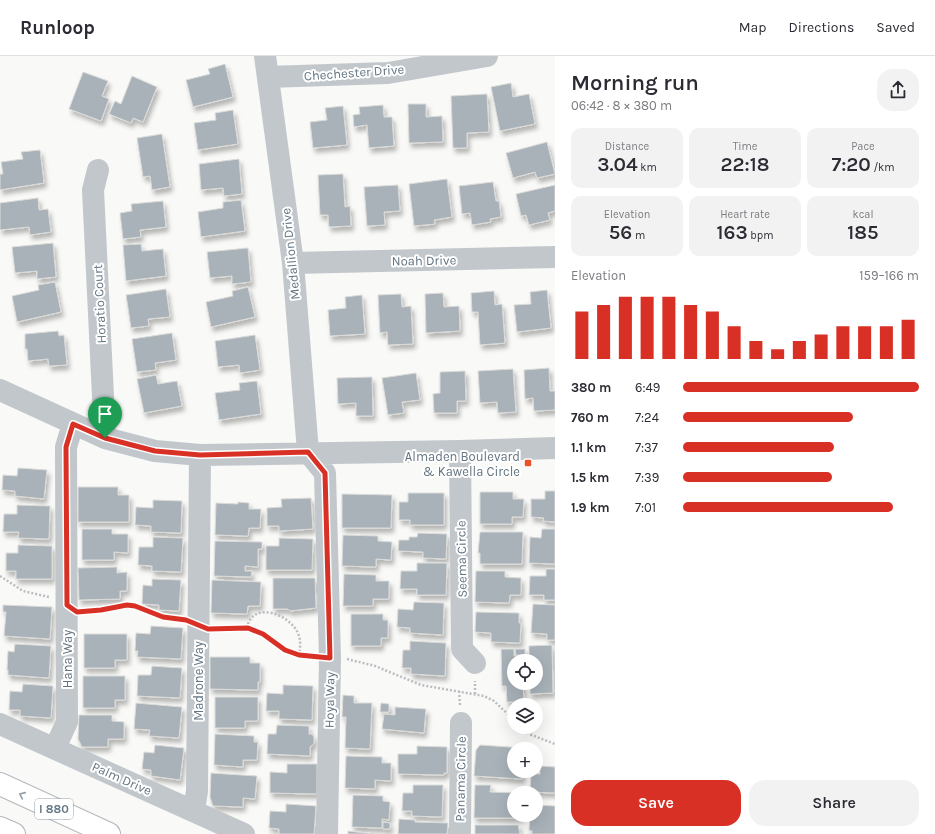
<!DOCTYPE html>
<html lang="en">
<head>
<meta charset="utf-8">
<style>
  :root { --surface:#fff; --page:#f2f2f3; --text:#2b2b33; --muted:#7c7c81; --line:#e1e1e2; --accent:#d93025 }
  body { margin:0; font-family:Karla,sans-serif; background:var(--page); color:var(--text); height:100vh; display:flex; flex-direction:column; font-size:15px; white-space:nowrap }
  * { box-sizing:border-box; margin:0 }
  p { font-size:13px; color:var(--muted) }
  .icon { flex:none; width:22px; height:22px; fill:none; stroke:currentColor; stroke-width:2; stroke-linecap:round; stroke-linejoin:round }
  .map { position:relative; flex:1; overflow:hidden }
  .drawer { display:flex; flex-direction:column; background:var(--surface); width:380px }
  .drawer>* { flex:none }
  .tools { position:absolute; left:507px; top:598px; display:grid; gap:8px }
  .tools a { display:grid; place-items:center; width:36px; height:36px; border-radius:50%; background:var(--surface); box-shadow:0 4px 16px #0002; font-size:20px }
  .pin { position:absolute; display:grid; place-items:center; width:34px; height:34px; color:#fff; margin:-41px -17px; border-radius:50% 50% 50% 0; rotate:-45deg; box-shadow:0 0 4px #0007 }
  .pin .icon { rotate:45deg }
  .round { display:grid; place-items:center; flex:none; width:42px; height:42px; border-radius:16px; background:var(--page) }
  .summary { display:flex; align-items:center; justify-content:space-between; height:68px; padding:0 16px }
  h1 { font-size:22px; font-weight:600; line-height:30px }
  .stats { display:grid; grid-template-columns:repeat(3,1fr); gap:6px; height:68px; padding:4px 16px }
  .stats div { display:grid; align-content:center; border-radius:10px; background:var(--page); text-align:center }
  .stats b { font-size:20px; font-weight:600 }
  .stats small { font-size:11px; font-weight:400 }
  .stats p { font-size:11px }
  .chart { height:112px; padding:8px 16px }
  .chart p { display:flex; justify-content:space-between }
  .chart svg { width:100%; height:72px; margin-top:4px; stroke:var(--accent); stroke-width:6 }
  .button { display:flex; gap:8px; margin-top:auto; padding:8px 16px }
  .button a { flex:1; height:46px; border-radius:16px; background:var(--accent); color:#fff; font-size:16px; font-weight:600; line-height:46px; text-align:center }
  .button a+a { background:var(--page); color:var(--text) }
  ul { padding:0 16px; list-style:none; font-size:13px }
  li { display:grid; grid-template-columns:64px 48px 1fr; align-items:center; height:30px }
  li i { height:10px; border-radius:5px; background:var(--accent) }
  header { display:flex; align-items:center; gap:24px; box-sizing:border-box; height:56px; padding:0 20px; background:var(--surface); border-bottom:1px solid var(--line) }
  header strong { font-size:19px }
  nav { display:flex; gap:22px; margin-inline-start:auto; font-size:14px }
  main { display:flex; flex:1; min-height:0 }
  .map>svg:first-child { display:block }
  .building { fill:#a9b2b9; stroke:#dbdbd9; filter:url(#shadow) }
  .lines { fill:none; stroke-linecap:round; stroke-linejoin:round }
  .highway-casing { stroke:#b3b8bc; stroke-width:24 }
  .path { stroke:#babec1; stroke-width:2.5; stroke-dasharray:2 2; stroke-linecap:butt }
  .minor { stroke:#c2c7cb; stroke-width:22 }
  .highway { stroke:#fff; stroke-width:22 }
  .oneway { stroke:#929ea8 }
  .route-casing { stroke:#fff; stroke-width:8 }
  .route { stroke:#d93025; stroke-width:5 }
  .poi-dot { fill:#e95327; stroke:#fff; stroke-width:1.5 }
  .labels { text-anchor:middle; stroke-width:4; stroke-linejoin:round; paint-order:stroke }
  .shield { fill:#fff; stroke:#929ea8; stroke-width:1 }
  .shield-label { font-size:12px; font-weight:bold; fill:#637583 }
  .street-label { font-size:13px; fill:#637583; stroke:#fff }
  .poi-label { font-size:13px; fill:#637583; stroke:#fff; text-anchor:end }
</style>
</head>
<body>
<header>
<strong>Runloop</strong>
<nav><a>Map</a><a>Directions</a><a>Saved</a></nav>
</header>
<main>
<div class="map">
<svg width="555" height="778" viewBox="0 0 555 778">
  <defs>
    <filter id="shadow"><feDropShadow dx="2.5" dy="4.5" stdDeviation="2" flood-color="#0004"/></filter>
  </defs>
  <rect width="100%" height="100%" fill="#f9f9f7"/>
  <!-- building -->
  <path class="building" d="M225,8L233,41L193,51L186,24L210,18L208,13Z
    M83,16L108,25L102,40L109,43L101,65L69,53Z
    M132,20L157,31L143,66L133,62L131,67L109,58L115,45L121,48Z
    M511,27L513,41L529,38L535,68L500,75L491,31Z
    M487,38L489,76L467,77V92H453L451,40Z
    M408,48H426V61L442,60L443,86L409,87Z
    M383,49L384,61H392L394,90L369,92L367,69L354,71L353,59L360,58L359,51Z
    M343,50L347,89L313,92L310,66L327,64L325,52Z
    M233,54L238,88L198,94L194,67L216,64L215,57Z
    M162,78L170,131L152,134L150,120L143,121L137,82Z
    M547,86L555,118L537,122L535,116L513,122L506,97Z
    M40,94L44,127L0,134V118H3L1,106L23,103L21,96Z
    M239,103L242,138L224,140L223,132L201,134L199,108Z
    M343,118L345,151L350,150L351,170L329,171L328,159H320L318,119Z
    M447,123L452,161L434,164L435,168L414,170L409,128Z
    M493,126L496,145H499L501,161L490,163L491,166L472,169L470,157L462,158L459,130Z
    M398,129L400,155L384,156L385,169L367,170L364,131Z
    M555,129V155L548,157L550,164L529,169L526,159L521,160L516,138Z
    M38,142L39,154L48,153L51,176L30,179L29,171L0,174V147Z
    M241,144L245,175L201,181L198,156L223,152V146Z
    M163,145L166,171L140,174L141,181L123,183L120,157L132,155L131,148Z
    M53,187L56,221L37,223V215L15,217L12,191Z
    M141,188L142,195L163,193L166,220L126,225L123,189Z
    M248,192L251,226L232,228V220L210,222L207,196Z
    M55,226L61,256L17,266L12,240L39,234L38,229Z
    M248,231L255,261L211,271L206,246L233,240L232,235Z
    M166,233L170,261L148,263L149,270L131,272L126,239Z
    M547,234L551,272L517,276L514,249L531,248L530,236Z
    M494,235L495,249L502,248L505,287L480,289L478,256H472L471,237Z
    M443,237L444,251L459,250L460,275L426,277L425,238Z
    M401,238L402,251L411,250L413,288L388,289L387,276L380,277L378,239Z
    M362,239L365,278L330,280L328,254L346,252L345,241Z
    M58,275L59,280L64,279L67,309L49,310L48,303L28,305L27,293H25V278Z
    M172,277L176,304L155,307L156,314L137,316L132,283Z
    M255,279L260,314L240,317L239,309L218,311L215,285Z
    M549,312L550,335H555V354L534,355L533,342L525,343L524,314Z
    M513,313L516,356L498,357L497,346L480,347L478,315Z
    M465,315L466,345H457V357H434L433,338L440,337V316Z
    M416,317L420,344L402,346L404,357L388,359L382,322Z
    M156,319L158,328L177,325L182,350L144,357L137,323Z
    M372,321L373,360H356V347L338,348L337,322Z
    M257,325L261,358L219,364L215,337L240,334L239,327Z
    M18,412L47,414L44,443L15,440V435L2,434L3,419L17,420Z
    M78,431H118V439H129V466H78Z
    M545,435H555V466L543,465L544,462L531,461V443H545Z
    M480,436H513V443H524L523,461H512V468H480Z
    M408,437H444V469H410V464H399V446H408Z
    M342,438L392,439L391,472H342Z
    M311,442L313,473L279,475V470H267V452L282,451L281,443Z
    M153,444L182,445L181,477L151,476V470L135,469L136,451L153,452Z
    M238,446L249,447V453H261L260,472H249L248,480L215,479L216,447L238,448Z
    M17,449L50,450L49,483L18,482L19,476H3L4,458H17Z
    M82,473H112V478H128V497L114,496V504H82Z
    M542,473H555V508L529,507L530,481L541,482Z
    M480,476H523L522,508H480V497H478Z
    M418,477L447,478L446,503L423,502V496L398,495L399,484H409V481H417Z
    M343,479L378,480V485L392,486L391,504L376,503V511L342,510Z
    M153,481L183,482L181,516L152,515V510L138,509L139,491H153Z
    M279,482L313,483L312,514H266V490H279Z
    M215,485L262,486V493H258V511L245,510V515H252L251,521L214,520Z
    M18,489L52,490V523H16V515H6V497H18Z
    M417,507H447L446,539H417V533H400L401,515H417Z
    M117,511V517L127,516V535H120V543L79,544L78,512Z
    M546,513H555V544H544V539H529L530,520H546Z
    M476,515H505V521L521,522V539H510L509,547L475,546Z
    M344,518L376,519V525H389V543H373V550H343Z
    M273,522H315L316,552L290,555L288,553H273Z
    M152,523L181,524L179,555L159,554V549L142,548L143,529L152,530Z
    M212,524L261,526L260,550H248L247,558L211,557Z
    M414,546L444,547L443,579L410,577V572L397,571L398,553L413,554Z
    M533,548L555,549V584H547V578L531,577Z
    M3,549L52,551L50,583L4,580L6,556H3Z
    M476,556L519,557V567H521L520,587L491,586V577L475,576Z
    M351,558H383V564H388V582H381V590H351Z
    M151,570L183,572L181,603L137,601L138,595H135L136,577L150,578Z
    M84,578H127V604H115V612H84Z
    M410,585L446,587L445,620L411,618V612H402L403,594H410Z
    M15,588L51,590L49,622L8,619V614H7L8,595L14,596Z
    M552,589L553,637L530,638V627H536V605H529V590Z
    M501,593H514V600H522V605H514V627H523L524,646H507L506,630H502Z
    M515,593H525V599H516Z
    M210,601H250V607H260V626H258V634L210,633Z
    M152,610L182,612L180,642L137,640L138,619H151Z
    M83,620H125V644H115V652H83Z
    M23,628L53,630L51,662L20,660V654H9L10,635L22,636Z
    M283,629L313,630L312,664L279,663V655H266L267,637L283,638Z
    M343,639L354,640V647H372L370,693L345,692L346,661H342Z
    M215,641H258V665H245V672H215Z
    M136,647L182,651L179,682L149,680L150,674L134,673Z
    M381,647L389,648V656H380Z
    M395,651L426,653L424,677L382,673L384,658L395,659Z
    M79,659H112V665L124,666V683H108V691H82L78,683Z
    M277,669L309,670V678H312L314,681V688L310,691V700L267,698L268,678H276Z
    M215,678L254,680V686H258L257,704H243V711L214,709Z
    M155,689L184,692L180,724L151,720V714L142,713L144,696L154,697Z
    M480,689L524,692V693H514V715H523L522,723L474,720L476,694Z
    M417,690L447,691V717H444V719L398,718V698H417Z
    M346,700L382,701V707H391V725L375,724V733L345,732Z
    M287,708H317V738L270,737V716L287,717Z
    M540,710L555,711V737L530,736L531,718H540Z
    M211,717L257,720L255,743L243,742V751L213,750L210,741Z
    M413,729H443L442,761L412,760V755H402L403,737H413Z
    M475,729H491L490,736L522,737H514V759H521V762H474Z
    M353,739L383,740V745L390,746L389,764L382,763V772L352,771Z
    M286,748L316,750L314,778H279V773L269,772L270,755L286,756Z
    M536,749L555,750V778H532V775L529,774L530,759H536Z
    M399,763L415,764V766L448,767L447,778H398Z
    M383,766L390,767V773H383Z
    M475,769H518L520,778H475Z
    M348,775L375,778H348Z"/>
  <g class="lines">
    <defs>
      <path id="highway" d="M0,728L109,778
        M0,772L14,778"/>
    </defs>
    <!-- highway casing -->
    <use href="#highway" class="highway-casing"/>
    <!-- path -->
    <path class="path" d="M0,520L23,535L49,541
      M85,555H101L127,549L135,550L163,561L180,563
      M247,572C252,543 293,559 299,580C301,586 300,592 299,599
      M217,573L247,572L263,578L285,594L299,599L312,600
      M347,603L375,610L421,629L484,640L494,645L514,664
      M459,635L460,649
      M475,638V625
      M521,671L529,678L555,688"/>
    <!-- minor -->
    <path class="minor" d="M265,0L293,207L308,396
      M268,21L388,17L487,0
      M98,114L93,134L105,382
      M293,207L555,201
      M0,334L105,382L155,395L200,399L460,395L555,392
      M460,395L462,593L475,607
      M308,396L325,417L330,602L327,778
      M0,668L244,778
      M55,692L67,666L66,391L73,368
      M194,755L197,735L200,399
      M460,778L461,667"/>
    <!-- highway -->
    <use href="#highway" class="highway"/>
  </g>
  <!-- one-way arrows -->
  <defs><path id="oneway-chevron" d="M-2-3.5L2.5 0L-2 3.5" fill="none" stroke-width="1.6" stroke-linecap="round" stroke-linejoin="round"/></defs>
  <use class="oneway" href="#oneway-chevron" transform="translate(22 739) rotate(-156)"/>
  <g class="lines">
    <defs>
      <path id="route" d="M73,368L105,382L155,395L200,399L308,396L325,417L330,602L299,599L285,594L263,578L248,572L208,573L186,564L163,561L135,550L127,549L101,554L77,556L67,549L66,391Z"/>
    </defs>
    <!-- route casing -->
    <use href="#route" class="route-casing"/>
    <!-- route -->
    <use href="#route" class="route"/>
  </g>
  <!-- markers -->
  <rect class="poi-dot" x="524" y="403" width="8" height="8" rx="2"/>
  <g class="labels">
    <!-- shield labels -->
    <rect class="shield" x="35" y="743" width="38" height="20" rx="3"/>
    <g class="shield-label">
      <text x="54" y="757">I 880</text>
    </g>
    <!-- street labels -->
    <g class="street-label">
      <text transform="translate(354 16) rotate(-4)" y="5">Chechester Drive</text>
      <text transform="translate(290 198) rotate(-96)" y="5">Medallion Drive</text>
      <text transform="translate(424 204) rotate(-1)" y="5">Noah Drive</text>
      <text transform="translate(99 248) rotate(-93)" y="5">Horatio Court</text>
      <text transform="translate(461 503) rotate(-91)" y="5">Seema Circle</text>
      <text transform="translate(67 603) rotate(-90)" y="5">Hana Way</text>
      <text transform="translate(198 625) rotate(-90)" y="5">Madrone Way</text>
      <text transform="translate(329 644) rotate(-89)" y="5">Hoya Way</text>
      <text transform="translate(122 722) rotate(24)" y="5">Palm Drive</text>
      <text transform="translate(460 723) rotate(-89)" y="5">Panama Circle</text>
    </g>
    <!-- poi labels -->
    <g class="poi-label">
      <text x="520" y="405">Almaden Boulevard<tspan x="520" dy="15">&amp; Kawella Circle</tspan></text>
    </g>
  </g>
</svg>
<div class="tools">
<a><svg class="icon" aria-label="locate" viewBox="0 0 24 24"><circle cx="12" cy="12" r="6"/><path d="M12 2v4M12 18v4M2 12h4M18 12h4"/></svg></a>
<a><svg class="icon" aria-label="layers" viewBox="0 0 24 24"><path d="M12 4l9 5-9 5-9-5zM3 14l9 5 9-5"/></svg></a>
<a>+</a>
<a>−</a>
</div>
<div class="pin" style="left:105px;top:382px;background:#1e9e55"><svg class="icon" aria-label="arrive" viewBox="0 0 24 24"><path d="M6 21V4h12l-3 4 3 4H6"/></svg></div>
</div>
<section class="drawer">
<div class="summary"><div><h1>Morning run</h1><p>06:42 · 8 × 380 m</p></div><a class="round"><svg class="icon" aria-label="share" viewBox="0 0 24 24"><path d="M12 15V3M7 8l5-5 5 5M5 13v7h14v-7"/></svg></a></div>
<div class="stats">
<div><p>Distance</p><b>3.04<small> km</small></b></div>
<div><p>Time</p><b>22:18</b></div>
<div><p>Pace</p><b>7:20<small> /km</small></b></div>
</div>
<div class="stats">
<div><p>Elevation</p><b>56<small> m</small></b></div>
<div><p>Heart rate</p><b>163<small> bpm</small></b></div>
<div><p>kcal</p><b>185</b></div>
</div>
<div class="chart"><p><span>Elevation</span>159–166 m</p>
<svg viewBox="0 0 160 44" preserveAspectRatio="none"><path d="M5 44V15M15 44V11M25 44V6M35 44V6M45 44V6M55 44V11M65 44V15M75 44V24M85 44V33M95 44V38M105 44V33M115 44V29M125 44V24M135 44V24M145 44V24M155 44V20"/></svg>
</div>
<ul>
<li><b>380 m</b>6:49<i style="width:100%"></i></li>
<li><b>760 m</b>7:24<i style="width:72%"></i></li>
<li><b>1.1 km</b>7:37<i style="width:64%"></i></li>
<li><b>1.5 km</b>7:39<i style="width:63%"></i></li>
<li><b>1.9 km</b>7:01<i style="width:89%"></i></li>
</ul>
<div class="button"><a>Save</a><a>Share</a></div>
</section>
</main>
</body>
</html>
